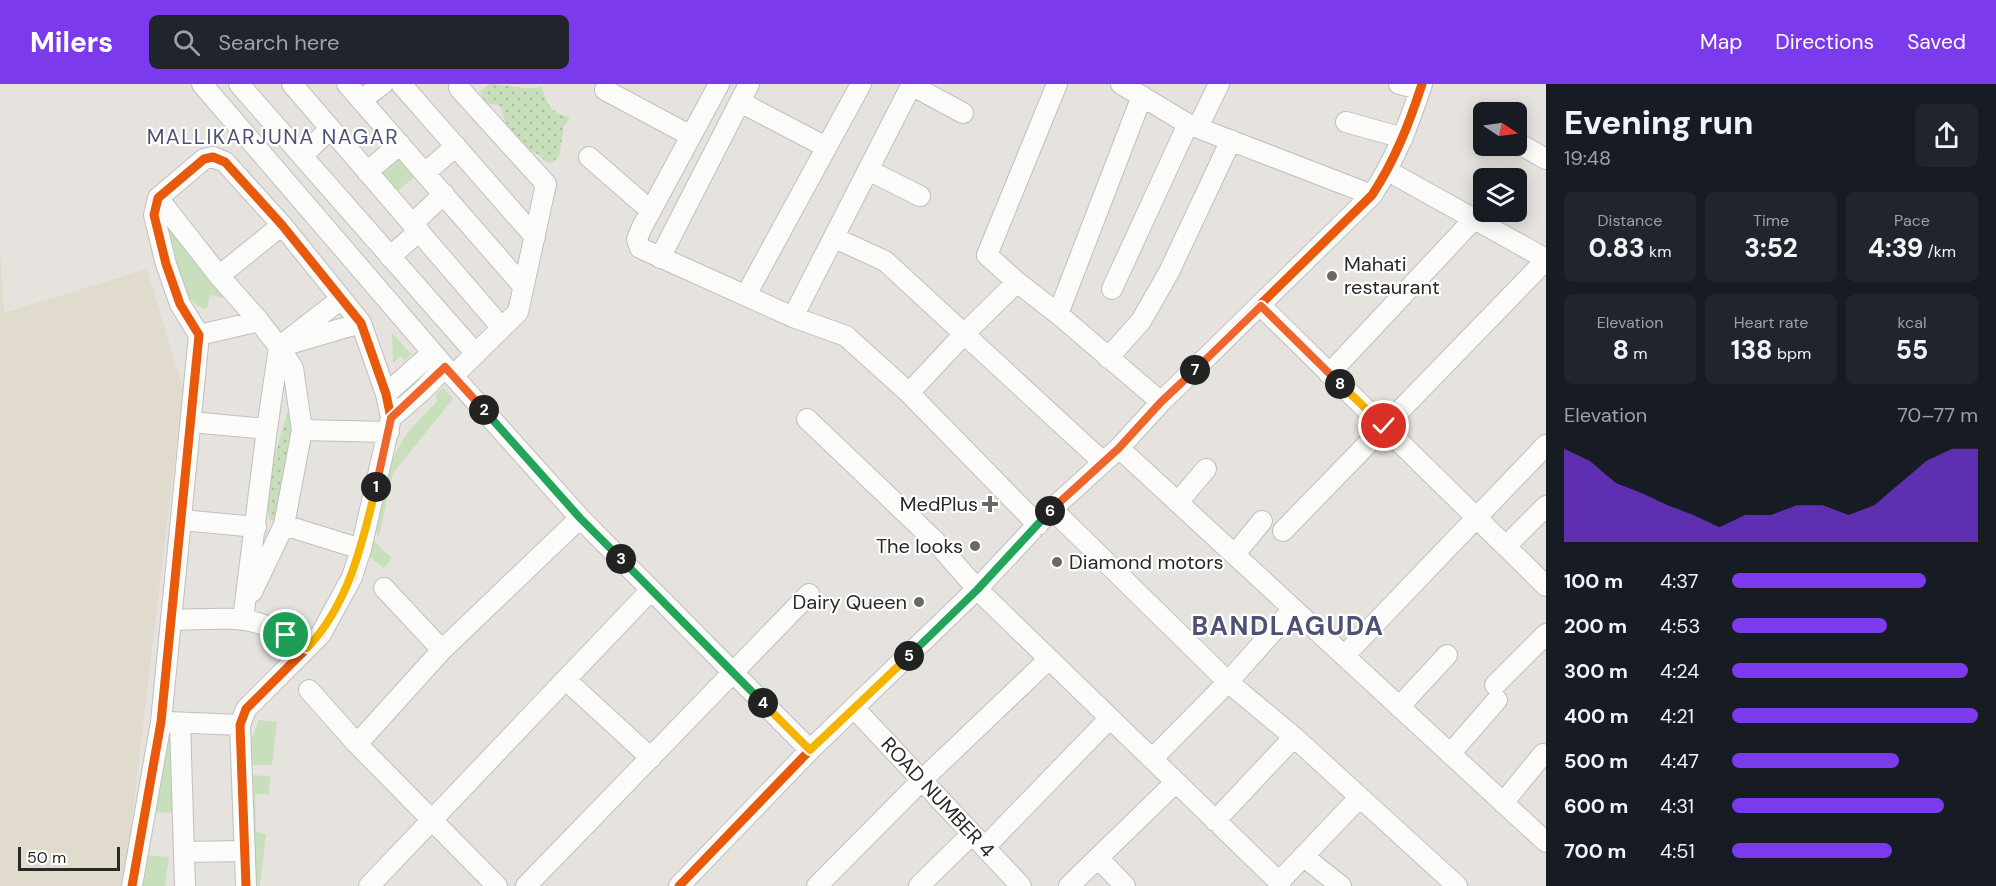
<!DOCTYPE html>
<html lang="en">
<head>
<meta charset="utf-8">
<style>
  :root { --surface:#171b24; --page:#20242c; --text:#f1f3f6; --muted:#9ea1a6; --accent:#7c3aed }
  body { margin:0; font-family:"DM Sans",sans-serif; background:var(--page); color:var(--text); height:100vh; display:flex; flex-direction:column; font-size:22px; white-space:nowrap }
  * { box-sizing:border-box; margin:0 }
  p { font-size:20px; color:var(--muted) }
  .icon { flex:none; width:33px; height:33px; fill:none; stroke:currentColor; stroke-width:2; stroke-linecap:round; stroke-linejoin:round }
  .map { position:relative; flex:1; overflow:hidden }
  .drawer { display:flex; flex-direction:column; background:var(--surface); width:450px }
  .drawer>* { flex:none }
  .needle { width:39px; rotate:103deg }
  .fabs { position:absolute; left:1473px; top:18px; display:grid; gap:12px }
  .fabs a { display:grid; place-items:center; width:54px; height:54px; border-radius:9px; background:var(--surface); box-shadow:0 3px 15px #0003; font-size:30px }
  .scale { position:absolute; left:18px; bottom:15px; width:102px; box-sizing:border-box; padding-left:6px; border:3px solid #282828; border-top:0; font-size:16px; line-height:21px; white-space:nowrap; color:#282828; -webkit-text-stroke:4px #fff; paint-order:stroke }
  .pin { position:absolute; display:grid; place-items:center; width:51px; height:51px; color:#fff; margin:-26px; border:3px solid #fff; border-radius:50%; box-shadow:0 2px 6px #0007 }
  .km { position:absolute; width:30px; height:30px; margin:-15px; border-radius:50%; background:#222; color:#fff; font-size:16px; line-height:30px; text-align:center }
  .round { display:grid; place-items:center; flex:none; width:63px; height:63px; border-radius:9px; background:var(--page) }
  .summary { display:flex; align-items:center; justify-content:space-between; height:102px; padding:0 18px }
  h1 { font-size:33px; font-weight:800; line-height:45px }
  .figures { display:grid; grid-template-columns:repeat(3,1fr); gap:9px; height:102px; padding:6px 18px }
  .figures div { display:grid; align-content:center; border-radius:9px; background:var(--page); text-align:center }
  .figures b { font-size:26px; font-weight:800 }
  .figures small { font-size:16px; font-weight:400 }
  .figures p { font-size:16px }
  .chart { height:168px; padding:12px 18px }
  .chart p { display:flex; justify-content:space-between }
  .chart svg { width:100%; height:108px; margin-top:6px; fill:var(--accent); opacity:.7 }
  ul { padding:0 18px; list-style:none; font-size:20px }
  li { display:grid; grid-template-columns:96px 72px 1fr; align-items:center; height:45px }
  li i { height:15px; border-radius:8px; background:var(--accent) }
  header { display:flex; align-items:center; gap:36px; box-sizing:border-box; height:84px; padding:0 30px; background:var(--accent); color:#fff }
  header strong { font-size:28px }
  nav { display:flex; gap:33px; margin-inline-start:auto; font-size:21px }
  .search { width:420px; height:54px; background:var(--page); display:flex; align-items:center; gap:15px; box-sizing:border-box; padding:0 21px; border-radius:9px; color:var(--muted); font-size:22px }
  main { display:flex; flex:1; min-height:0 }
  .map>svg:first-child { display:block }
  .education { fill:#e0dbcd }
  .grass { fill:#c7dfba }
  .park { fill:url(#park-dots) }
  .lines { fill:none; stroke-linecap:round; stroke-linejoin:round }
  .minor-casing { stroke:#c0bfbf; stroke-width:22 }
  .minor { stroke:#fbfbfa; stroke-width:20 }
  .cycleway-casing { stroke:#fff; stroke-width:13 }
  .cycleway { stroke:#e8590c; stroke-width:9 }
  .split-1-casing { stroke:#fff; stroke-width:12 }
  .split-2-casing { stroke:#fff; stroke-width:12 }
  .split-3-casing { stroke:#fff; stroke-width:12 }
  .split-4-casing { stroke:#fff; stroke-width:12 }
  .split-5-casing { stroke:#fff; stroke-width:12 }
  .split-6-casing { stroke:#fff; stroke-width:12 }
  .split-7-casing { stroke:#fff; stroke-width:12 }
  .split-8-casing { stroke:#fff; stroke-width:12 }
  .split-9-casing { stroke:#fff; stroke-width:12 }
  .split-1 { stroke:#f5b400; stroke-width:8 }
  .split-2 { stroke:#f0652b; stroke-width:8 }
  .split-3 { stroke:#22a559; stroke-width:8 }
  .split-4 { stroke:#22a559; stroke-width:8 }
  .split-5 { stroke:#f5b400; stroke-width:8 }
  .split-6 { stroke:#22a559; stroke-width:8 }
  .split-7 { stroke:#f0652b; stroke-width:8 }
  .split-8 { stroke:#f0652b; stroke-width:8 }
  .split-9 { stroke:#f5b400; stroke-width:8 }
  .poi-dot { fill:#6a6968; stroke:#fff; stroke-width:2 }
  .labels { text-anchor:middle; stroke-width:4.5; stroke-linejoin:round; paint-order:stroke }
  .poi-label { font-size:20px; fill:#282828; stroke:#fff; text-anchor:end }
  .street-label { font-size:20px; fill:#282828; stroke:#fff }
  .neighbourhood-label { font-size:21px; letter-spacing:1.5px; fill:#4d5274; stroke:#fff }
  .district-label { font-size:26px; font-weight:bold; letter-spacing:1.5px; fill:#4d5274; stroke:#fff }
</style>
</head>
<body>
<header>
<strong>Milers</strong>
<div class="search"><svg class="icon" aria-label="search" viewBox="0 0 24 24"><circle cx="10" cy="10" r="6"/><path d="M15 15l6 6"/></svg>Search here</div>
<nav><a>Map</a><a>Directions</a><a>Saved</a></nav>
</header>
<main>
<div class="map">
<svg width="1546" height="802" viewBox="0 0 1546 802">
  <defs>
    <pattern id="park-dots" width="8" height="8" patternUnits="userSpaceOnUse" patternTransform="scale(1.5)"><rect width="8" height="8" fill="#c7dfba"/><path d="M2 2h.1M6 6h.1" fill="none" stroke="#abbfa0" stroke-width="1.8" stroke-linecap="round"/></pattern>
  </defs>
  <rect width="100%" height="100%" fill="#e6e3de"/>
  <!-- education -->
  <path class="education" d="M0,164L4,229L147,185L183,305L124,802H0Z"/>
  <!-- grass -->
  <path class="grass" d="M399,71L416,92L396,108L380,88Z
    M170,135L227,196L222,214L210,211L207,224L204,225C180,214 179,187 173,165C168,155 169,145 170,135Z
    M392,249L411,270L405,277L401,272L393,279Z
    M443,304L453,315L393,389L379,452L376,449L392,376L407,349L438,316L435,311Z
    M374,457L392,474L384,484L370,473Z
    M259,636L277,638L272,681H251V656Z
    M164,650H171L174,729L152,728Z
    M251,691L270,692L269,710H255L256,748L266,750L260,802H256Z
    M148,771L169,773L165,802H143Z"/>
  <!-- park -->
  <path class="park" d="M489,0C508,0 523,7 542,3C547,21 551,29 570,33L564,42L559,73L551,79L545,77C541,71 535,69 529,66C513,55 505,40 500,22L484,18L480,6L482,7Z
    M296,321L299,328L275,437L270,436C260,413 281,349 289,324Z"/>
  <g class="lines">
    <defs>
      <path id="minor" d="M202,0L445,283L580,434L810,666
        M239,0L476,270
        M292,0L502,244
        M347,0L361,16
        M383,0L361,16L523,202
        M401,0L535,153
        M719,0L642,143L637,155L640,164L793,233L846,252L909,309L1038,441
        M1121,0L1188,40L1372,111
        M1399,0L1420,5
        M911,1L963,29
        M605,6L691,52
        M740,18L826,63
        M1346,38L1403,54
        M1198,43L1219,0
        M1516,58L1546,75
        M302,72L330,45
        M589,73L651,127
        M868,86L920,112
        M1388,87L1546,175
        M367,88L400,60
        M425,89L456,62
        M158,114L219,192
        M412,140L444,110
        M282,141L219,192L259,237L279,263L361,239
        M835,154L885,177L1103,378
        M390,173L419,147
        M660,174L749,0
        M1017,198L987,171L1057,0
        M1112,205L1188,40
        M746,211L861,0
        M1261,222L1546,502
        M1058,230L1142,12
        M793,233L912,0
        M199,251L259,237
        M279,263L293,284L302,346L389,348
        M1108,274L1141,237L1169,188L1231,56
        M1329,290L1474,135
        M453,292L518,228L546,100L459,4
        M909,309L965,249L1017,198L1058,230L1161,318
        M386,310L432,269
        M391,334L422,307L445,283
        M807,335L935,457L977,505L1279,798L1280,802
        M191,338L267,345
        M1119,364L1546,758
        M1178,418L1206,385
        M1052,425L1228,598L1294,653L1457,802
        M182,436L256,443
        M284,441L361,465
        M1283,447L1546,176
        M1506,462L1546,422
        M1235,470L1262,437
        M384,504L442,566
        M252,508L284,441L302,346
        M243,535L267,345L279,263L341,215
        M172,536C201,536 234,531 261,540C278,545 293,555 307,564
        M1344,572L1546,361
        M566,596L651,674
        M1495,601L1546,550
        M309,606L357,660L497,802
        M1399,623L1447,571
        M855,625L1021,802
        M168,638L240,641
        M180,639L184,768
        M357,660L442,566L580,434
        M1450,670L1497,616
        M1152,675L1228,598L1293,525
        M1503,719L1543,670
        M1215,737L1294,653
        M985,763L1110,634
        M1303,772L1341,802
        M1098,774L1125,802
        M1279,798L1359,714
        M132,802L161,638L199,251L180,220L166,180L154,131L158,114L204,75L213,73L225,78L282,141L361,239L386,310L391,334L361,465L352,493L321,550L246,625L240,641L246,802
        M185,802L184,768L245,767
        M369,802L651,506
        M526,802L809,510
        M679,802L810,666L977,505L1052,425L1119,364L1161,318L1372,111C1395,76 1409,40 1422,0
        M817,802L922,696L1049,575
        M919,802L972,750
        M1069,802L1176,698"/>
    </defs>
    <!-- minor casing -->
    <use href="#minor" class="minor-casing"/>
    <!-- minor -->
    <use href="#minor" class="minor"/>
    <defs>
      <path id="cycleway" d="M132,802L161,638L199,251L180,220L166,180L154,131L158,114L204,75L213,73L225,78L282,141L361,239L386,310L391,334L361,465L352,493L321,550L246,625L240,641L246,802
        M679,802L810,666L977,505L1052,425L1119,364L1161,318L1372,111C1395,76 1409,40 1422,0"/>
    </defs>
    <!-- cycleway casing -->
    <use href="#cycleway" class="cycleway-casing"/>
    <!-- cycleway -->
    <use href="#cycleway" class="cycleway"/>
  </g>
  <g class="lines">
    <defs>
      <path id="split-1" d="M286,551L307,564C349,520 362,460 376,403"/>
      <path id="split-2" d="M376,403L391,334L445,283L484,326"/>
      <path id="split-3" d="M484,326L580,434L621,475"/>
      <path id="split-4" d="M621,475L763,619"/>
      <path id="split-5" d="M763,619L810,666L909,572"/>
      <path id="split-6" d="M909,572L977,506L1050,427"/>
      <path id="split-7" d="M1050,427L1119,364L1161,318L1195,286"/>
      <path id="split-8" d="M1195,286L1261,222L1340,300"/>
      <path id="split-9" d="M1340,300L1384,342"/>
    </defs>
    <!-- split-1 casing -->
    <use href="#split-1" class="split-1-casing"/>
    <!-- split-2 casing -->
    <use href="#split-2" class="split-2-casing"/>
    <!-- split-3 casing -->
    <use href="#split-3" class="split-3-casing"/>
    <!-- split-4 casing -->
    <use href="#split-4" class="split-4-casing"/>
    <!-- split-5 casing -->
    <use href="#split-5" class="split-5-casing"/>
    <!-- split-6 casing -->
    <use href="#split-6" class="split-6-casing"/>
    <!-- split-7 casing -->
    <use href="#split-7" class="split-7-casing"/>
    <!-- split-8 casing -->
    <use href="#split-8" class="split-8-casing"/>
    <!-- split-9 casing -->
    <use href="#split-9" class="split-9-casing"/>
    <!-- split-1 -->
    <use href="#split-1" class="split-1"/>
    <!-- split-2 -->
    <use href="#split-2" class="split-2"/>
    <!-- split-3 -->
    <use href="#split-3" class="split-3"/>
    <!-- split-4 -->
    <use href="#split-4" class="split-4"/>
    <!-- split-5 -->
    <use href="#split-5" class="split-5"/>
    <!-- split-6 -->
    <use href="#split-6" class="split-6"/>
    <!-- split-7 -->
    <use href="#split-7" class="split-7"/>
    <!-- split-8 -->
    <use href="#split-8" class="split-8"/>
    <!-- split-9 -->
    <use href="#split-9" class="split-9"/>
  </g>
  <!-- markers -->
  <g class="poi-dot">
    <circle cx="1332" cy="192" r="6"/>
    <path d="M987 411h6v6h6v6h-6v6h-6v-6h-6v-6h6z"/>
    <circle cx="975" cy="462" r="6"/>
    <circle cx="1057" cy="478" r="6"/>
    <circle cx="919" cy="518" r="6"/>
  </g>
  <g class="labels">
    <!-- poi labels -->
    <g class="poi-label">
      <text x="1344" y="187" text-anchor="start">Mahati<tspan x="1344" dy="23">restaurant</tspan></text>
      <text x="978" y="427">MedPlus</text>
      <text x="963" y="469">The looks</text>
      <text x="1069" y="485" text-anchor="start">Diamond motors</text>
      <text x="907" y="525">Dairy Queen</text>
    </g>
    <!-- street labels -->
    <g class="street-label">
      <text transform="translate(938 713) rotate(47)" y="7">ROAD NUMBER 4</text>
    </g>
    <!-- neighbourhood labels -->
    <g class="neighbourhood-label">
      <text x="273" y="60">MALLIKARJUNA NAGAR</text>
    </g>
    <!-- district labels -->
    <g class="district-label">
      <text x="1288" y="551">BANDLAGUDA</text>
    </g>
  </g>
</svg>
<div class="fabs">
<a><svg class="needle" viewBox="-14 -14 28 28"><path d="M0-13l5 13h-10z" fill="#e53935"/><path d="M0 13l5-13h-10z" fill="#9ea1a6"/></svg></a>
<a><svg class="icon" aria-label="layers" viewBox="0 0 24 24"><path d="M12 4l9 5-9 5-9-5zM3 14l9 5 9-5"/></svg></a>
</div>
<div class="scale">50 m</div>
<div class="pin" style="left:286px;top:551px;background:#1e9e55"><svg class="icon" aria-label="arrive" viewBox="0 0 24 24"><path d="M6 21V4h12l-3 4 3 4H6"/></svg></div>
<div class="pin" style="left:1384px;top:342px;background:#d93025"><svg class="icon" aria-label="check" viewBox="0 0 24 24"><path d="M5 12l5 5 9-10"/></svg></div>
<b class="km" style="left:376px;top:403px">1</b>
<b class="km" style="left:484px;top:326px">2</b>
<b class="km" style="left:621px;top:475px">3</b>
<b class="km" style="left:763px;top:619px">4</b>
<b class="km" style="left:909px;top:572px">5</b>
<b class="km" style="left:1050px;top:427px">6</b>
<b class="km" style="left:1195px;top:286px">7</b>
<b class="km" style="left:1340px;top:300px">8</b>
</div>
<section class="drawer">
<div class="summary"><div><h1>Evening run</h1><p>19:48</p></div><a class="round"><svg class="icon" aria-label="share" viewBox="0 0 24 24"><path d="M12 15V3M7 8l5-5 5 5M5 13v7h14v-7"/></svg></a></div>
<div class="figures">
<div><p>Distance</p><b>0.83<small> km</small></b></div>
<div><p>Time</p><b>3:52</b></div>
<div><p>Pace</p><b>4:39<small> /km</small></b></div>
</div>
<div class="figures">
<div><p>Elevation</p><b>8<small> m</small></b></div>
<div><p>Heart rate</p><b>138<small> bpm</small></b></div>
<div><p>kcal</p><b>55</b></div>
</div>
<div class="chart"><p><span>Elevation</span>70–77 m</p>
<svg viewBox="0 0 160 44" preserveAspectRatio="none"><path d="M0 44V6L10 11L20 20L30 24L40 29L50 33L60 38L70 33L80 33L90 29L100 29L110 33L120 29L130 20L140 11L150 6L160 6V44z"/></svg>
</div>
<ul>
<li><b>100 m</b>4:37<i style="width:79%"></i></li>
<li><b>200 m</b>4:53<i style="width:63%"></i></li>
<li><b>300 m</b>4:24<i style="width:96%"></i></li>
<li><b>400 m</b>4:21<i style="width:100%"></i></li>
<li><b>500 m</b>4:47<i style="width:68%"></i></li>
<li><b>600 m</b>4:31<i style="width:86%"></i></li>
<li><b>700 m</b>4:51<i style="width:65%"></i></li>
</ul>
</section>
</main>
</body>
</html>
